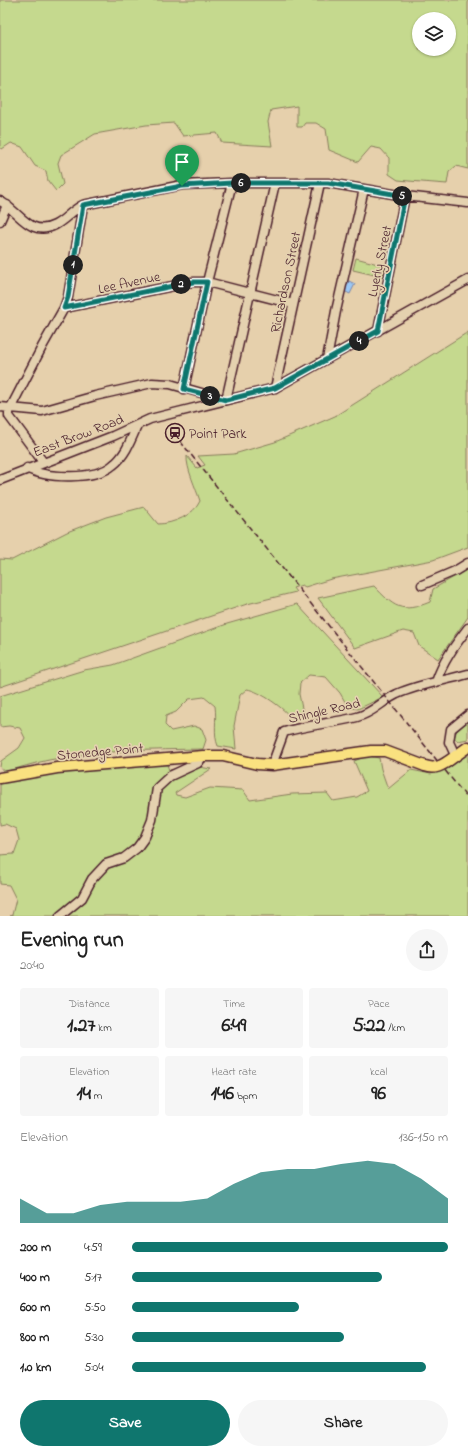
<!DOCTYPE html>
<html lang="en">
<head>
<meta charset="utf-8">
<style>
  :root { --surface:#fff; --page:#f6f6f6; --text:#222; --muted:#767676; --accent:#0f766e }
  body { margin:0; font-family:"Indie Flower",sans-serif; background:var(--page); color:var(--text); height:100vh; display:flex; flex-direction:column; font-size:15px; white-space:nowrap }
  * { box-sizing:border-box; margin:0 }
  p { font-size:13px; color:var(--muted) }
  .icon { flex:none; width:22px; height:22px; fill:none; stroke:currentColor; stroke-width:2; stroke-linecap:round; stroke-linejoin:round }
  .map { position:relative; height:916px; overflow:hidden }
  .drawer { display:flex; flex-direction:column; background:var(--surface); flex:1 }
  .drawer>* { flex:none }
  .controls { position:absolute; left:412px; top:12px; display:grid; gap:8px }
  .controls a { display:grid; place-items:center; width:44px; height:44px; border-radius:50%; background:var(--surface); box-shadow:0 1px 3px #0004; font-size:20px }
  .pin { position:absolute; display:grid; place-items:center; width:34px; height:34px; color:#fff; margin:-41px -17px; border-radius:50% 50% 50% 0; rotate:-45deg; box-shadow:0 0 4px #0007 }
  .pin .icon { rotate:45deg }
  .km { position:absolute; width:20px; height:20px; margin:-10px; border-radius:50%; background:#222; color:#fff; font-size:11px; line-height:20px; text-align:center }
  .round { display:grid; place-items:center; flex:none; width:42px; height:42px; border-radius:21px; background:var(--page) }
  .summary { display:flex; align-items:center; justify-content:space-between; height:68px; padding:0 20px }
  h1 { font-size:22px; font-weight:700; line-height:30px }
  .stats { display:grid; grid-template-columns:repeat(3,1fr); gap:6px; height:68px; padding:4px 20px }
  .stats div { display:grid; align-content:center; border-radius:4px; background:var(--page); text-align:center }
  .stats b { font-size:20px; font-weight:700 }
  .stats small { font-size:11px; font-weight:400 }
  .stats p { font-size:11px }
  .chart { height:112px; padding:8px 20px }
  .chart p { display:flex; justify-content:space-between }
  .chart svg { width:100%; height:72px; margin-top:4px; fill:var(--accent); opacity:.7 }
  .primary-button { display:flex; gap:8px; margin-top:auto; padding:8px 20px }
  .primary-button a { flex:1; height:46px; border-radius:24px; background:var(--accent); color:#fff; font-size:16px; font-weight:700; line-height:46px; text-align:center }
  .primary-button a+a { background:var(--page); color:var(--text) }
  ul { padding:0 20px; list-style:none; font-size:13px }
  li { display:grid; grid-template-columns:64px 48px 1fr; align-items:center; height:30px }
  li i { height:10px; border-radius:5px; background:var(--accent) }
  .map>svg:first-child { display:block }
  .green { fill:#c5d98e; stroke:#887c5c; fill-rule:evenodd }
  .water { fill:#9bc8f5; stroke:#7b84a4 }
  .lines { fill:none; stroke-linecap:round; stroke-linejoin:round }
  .minor-casing { stroke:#4a1f2b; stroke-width:11 }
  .major-casing { stroke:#4a1f2b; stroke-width:13 }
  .minor { stroke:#e4d1af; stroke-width:8 }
  .major { stroke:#fae180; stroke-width:10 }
  .rail { stroke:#4a1f2b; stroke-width:1.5; stroke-dasharray:6 3; stroke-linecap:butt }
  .major-bridge-casing { stroke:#4a1f2b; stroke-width:13; stroke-linecap:butt }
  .major-bridge { stroke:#fae180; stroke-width:10 }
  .route-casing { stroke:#fff; stroke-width:8 }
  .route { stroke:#0f766e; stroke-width:5 }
  .labels { text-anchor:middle; stroke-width:3.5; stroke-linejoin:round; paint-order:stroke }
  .street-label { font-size:14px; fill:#4a1f2b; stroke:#e4d1af }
  .poi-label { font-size:14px; fill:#4a1f2b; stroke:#e4d1af; text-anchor:start }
</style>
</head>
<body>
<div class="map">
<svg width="468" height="916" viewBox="0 0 468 916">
  <rect width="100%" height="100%" fill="#e6d0ac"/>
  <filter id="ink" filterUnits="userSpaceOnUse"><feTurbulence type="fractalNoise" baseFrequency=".025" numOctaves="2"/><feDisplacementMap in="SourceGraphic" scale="8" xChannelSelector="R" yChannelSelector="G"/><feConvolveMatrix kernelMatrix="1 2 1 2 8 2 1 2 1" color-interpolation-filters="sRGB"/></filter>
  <g filter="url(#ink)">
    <!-- green -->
    <path class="green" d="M0,0H468V169L456,166L449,172L447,184L409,181L398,180L389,174V158L381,149L371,147L358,162L329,150L326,129L316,123H305L302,127H297V106L271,110L268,122L272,146L222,143L217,133L183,136L174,123L146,125L95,134L61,155L58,163L63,184L56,191L48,181L46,171L35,166L22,147L11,143L2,149L0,148ZM419,19H449V49H419Z
      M356,258L385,266L383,277L353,270Z
      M468,332V547L433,560L331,579L305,587L302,585L293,588L296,592L247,604L0,687V559L12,560L67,532L106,517L144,507L158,524C173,524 194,515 200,501C196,488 186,468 187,456L197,468L205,465L198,456L234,454L275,442L335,416Z
      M468,569V617L438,659L419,646L414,633L403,631L355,648L318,598L374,586C394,607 401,614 430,602L433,589Z
      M297,604L383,697L358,709L348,707L340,693L326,677L309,675L300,683L299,694L304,718L292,719C285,709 260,691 247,689L240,695L234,726L236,749L218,746C213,734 217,720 215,706L204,697L189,699L176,712L166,716L165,725L171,731L194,726L202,729L206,740L203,749C152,750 99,750 49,760C34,763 19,768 4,772L0,767L1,761L19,748L25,738L20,728L9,726L0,727V696L84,670L113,665L227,624Z
      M468,721V739L458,741L454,738L457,730Z
      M468,754V916H10L12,915L16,899L9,885L0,884V855L14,854L19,840L16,829L5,824L0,825V783L59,771L166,762L169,770L193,766L211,769L175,793L176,795L185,797L210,788L243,790L250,800L292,794L327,793L333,801L357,797L367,791L354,761L367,756L379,758L381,769L388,789L411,770L431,774L453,765Z"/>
    <!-- water -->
    <path class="water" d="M349,281L355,284L350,294L344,291Z"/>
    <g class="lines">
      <defs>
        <path id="minor" d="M0,201C19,211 30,238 55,225C65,220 72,210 83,205L182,185L232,183H328L405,196L468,203
          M0,221L7,205
          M64,308L193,282H207L293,304
          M378,331L405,196
          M327,359L336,311L364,189
          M275,388L320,183
          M184,389L207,282L232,183
          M0,407L42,411L95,396L152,383L170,384L226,400L275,183
          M43,462L9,416V411L42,347L64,308L68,297L83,205
          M27,468C46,479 96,480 113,465C125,456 131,440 137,426
          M0,480L113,436L150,419L275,388L468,280
          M422,585L455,571L468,563
          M436,682C443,661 455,645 468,628
          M455,755L449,742L451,729L468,715
          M272,765L284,732C308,725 333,723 357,717C373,713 382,701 397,694C420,684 444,681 468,674
          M60,916L82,898L92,879L106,864L124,858L137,848L145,837L152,820L157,788L170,776L198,763L203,756"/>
        <path id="major" d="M447,762L468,747
          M0,778L57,768L203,756H223L257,764L272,765L371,751H385L425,766"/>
      </defs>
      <!-- minor casing -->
      <use href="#minor" class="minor-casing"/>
      <!-- major casing -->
      <use href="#major" class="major-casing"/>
      <!-- minor -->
      <use href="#minor" class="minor"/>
      <!-- major -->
      <use href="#major" class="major"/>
      <!-- rail -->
      <path class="rail" d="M180,441L468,799"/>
      <defs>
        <path id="major-bridge" d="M425,766C434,769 439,767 447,762"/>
      </defs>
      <!-- major-bridge casing -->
      <use href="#major-bridge" class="major-bridge-casing"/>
      <!-- major-bridge -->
      <use href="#major-bridge" class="major-bridge"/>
    </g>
  </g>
  <g class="lines" filter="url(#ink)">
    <defs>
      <path id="route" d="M232,183H328L405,196L378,331L275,388L226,400L184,389L207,282H193L178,285L64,308L68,297L83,205L182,186Z"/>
    </defs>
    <!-- route casing -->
    <use href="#route" class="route-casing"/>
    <!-- route -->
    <use href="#route" class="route"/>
  </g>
  <!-- icons -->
  <defs>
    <symbol id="station-ring" viewBox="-11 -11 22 22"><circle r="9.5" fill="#e4d1af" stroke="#4a1f2b" stroke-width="1.5"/><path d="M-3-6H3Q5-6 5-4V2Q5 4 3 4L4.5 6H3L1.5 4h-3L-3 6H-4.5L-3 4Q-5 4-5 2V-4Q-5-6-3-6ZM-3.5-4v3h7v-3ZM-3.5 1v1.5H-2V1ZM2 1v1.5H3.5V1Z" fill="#4a1f2b"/></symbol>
  </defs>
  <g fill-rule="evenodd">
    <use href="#station-ring" x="164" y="422" width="22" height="22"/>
  </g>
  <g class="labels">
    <!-- street labels -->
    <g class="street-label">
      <text transform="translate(379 261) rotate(-78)" y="5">Lyerly Street</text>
      <text transform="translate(129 282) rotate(-12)" y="5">Lee Avenue</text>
      <text transform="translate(285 282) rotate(-78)" y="5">Richardson Street</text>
      <text transform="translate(78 435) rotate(-21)" y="5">East Brow Road</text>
      <text transform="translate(324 710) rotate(-13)" y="5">Shingle Road</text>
      <text transform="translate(100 751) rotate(-5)" y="5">Stonedge Point</text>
    </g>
    <!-- poi labels -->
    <g class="poi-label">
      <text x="189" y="438">Point Park</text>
    </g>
  </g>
</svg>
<div class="controls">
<a><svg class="icon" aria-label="layers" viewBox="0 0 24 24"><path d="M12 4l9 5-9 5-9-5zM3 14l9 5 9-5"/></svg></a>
</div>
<div class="pin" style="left:182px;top:186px;background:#1e9e55"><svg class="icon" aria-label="arrive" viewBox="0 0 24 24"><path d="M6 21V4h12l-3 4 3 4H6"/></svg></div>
<b class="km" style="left:73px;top:265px">1</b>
<b class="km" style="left:181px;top:284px">2</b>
<b class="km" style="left:210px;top:396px">3</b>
<b class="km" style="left:359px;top:341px">4</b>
<b class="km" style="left:402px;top:196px">5</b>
<b class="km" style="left:241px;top:183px">6</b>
</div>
<section class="drawer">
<div class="summary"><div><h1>Evening run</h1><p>20:40</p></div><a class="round"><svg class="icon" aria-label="share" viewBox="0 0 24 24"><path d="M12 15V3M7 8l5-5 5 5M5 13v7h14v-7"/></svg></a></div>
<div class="stats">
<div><p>Distance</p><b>1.27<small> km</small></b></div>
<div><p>Time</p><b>6:49</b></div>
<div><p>Pace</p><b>5:22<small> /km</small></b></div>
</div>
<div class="stats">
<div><p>Elevation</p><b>14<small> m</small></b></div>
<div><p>Heart rate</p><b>146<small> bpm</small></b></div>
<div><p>kcal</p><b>96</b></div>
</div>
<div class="chart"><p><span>Elevation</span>136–150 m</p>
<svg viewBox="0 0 160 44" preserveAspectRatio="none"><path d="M0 44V29L10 38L20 38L30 33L40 31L50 31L60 31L70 29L80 20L90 13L100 11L110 11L120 8L130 6L140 8L150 17L160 29V44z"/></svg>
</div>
<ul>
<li><b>200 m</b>4:59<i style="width:100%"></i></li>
<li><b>400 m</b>5:17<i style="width:79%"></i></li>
<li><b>600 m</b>5:50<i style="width:53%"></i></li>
<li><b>800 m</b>5:30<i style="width:67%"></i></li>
<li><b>1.0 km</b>5:04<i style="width:93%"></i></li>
</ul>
<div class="primary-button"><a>Save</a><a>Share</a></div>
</section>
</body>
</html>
